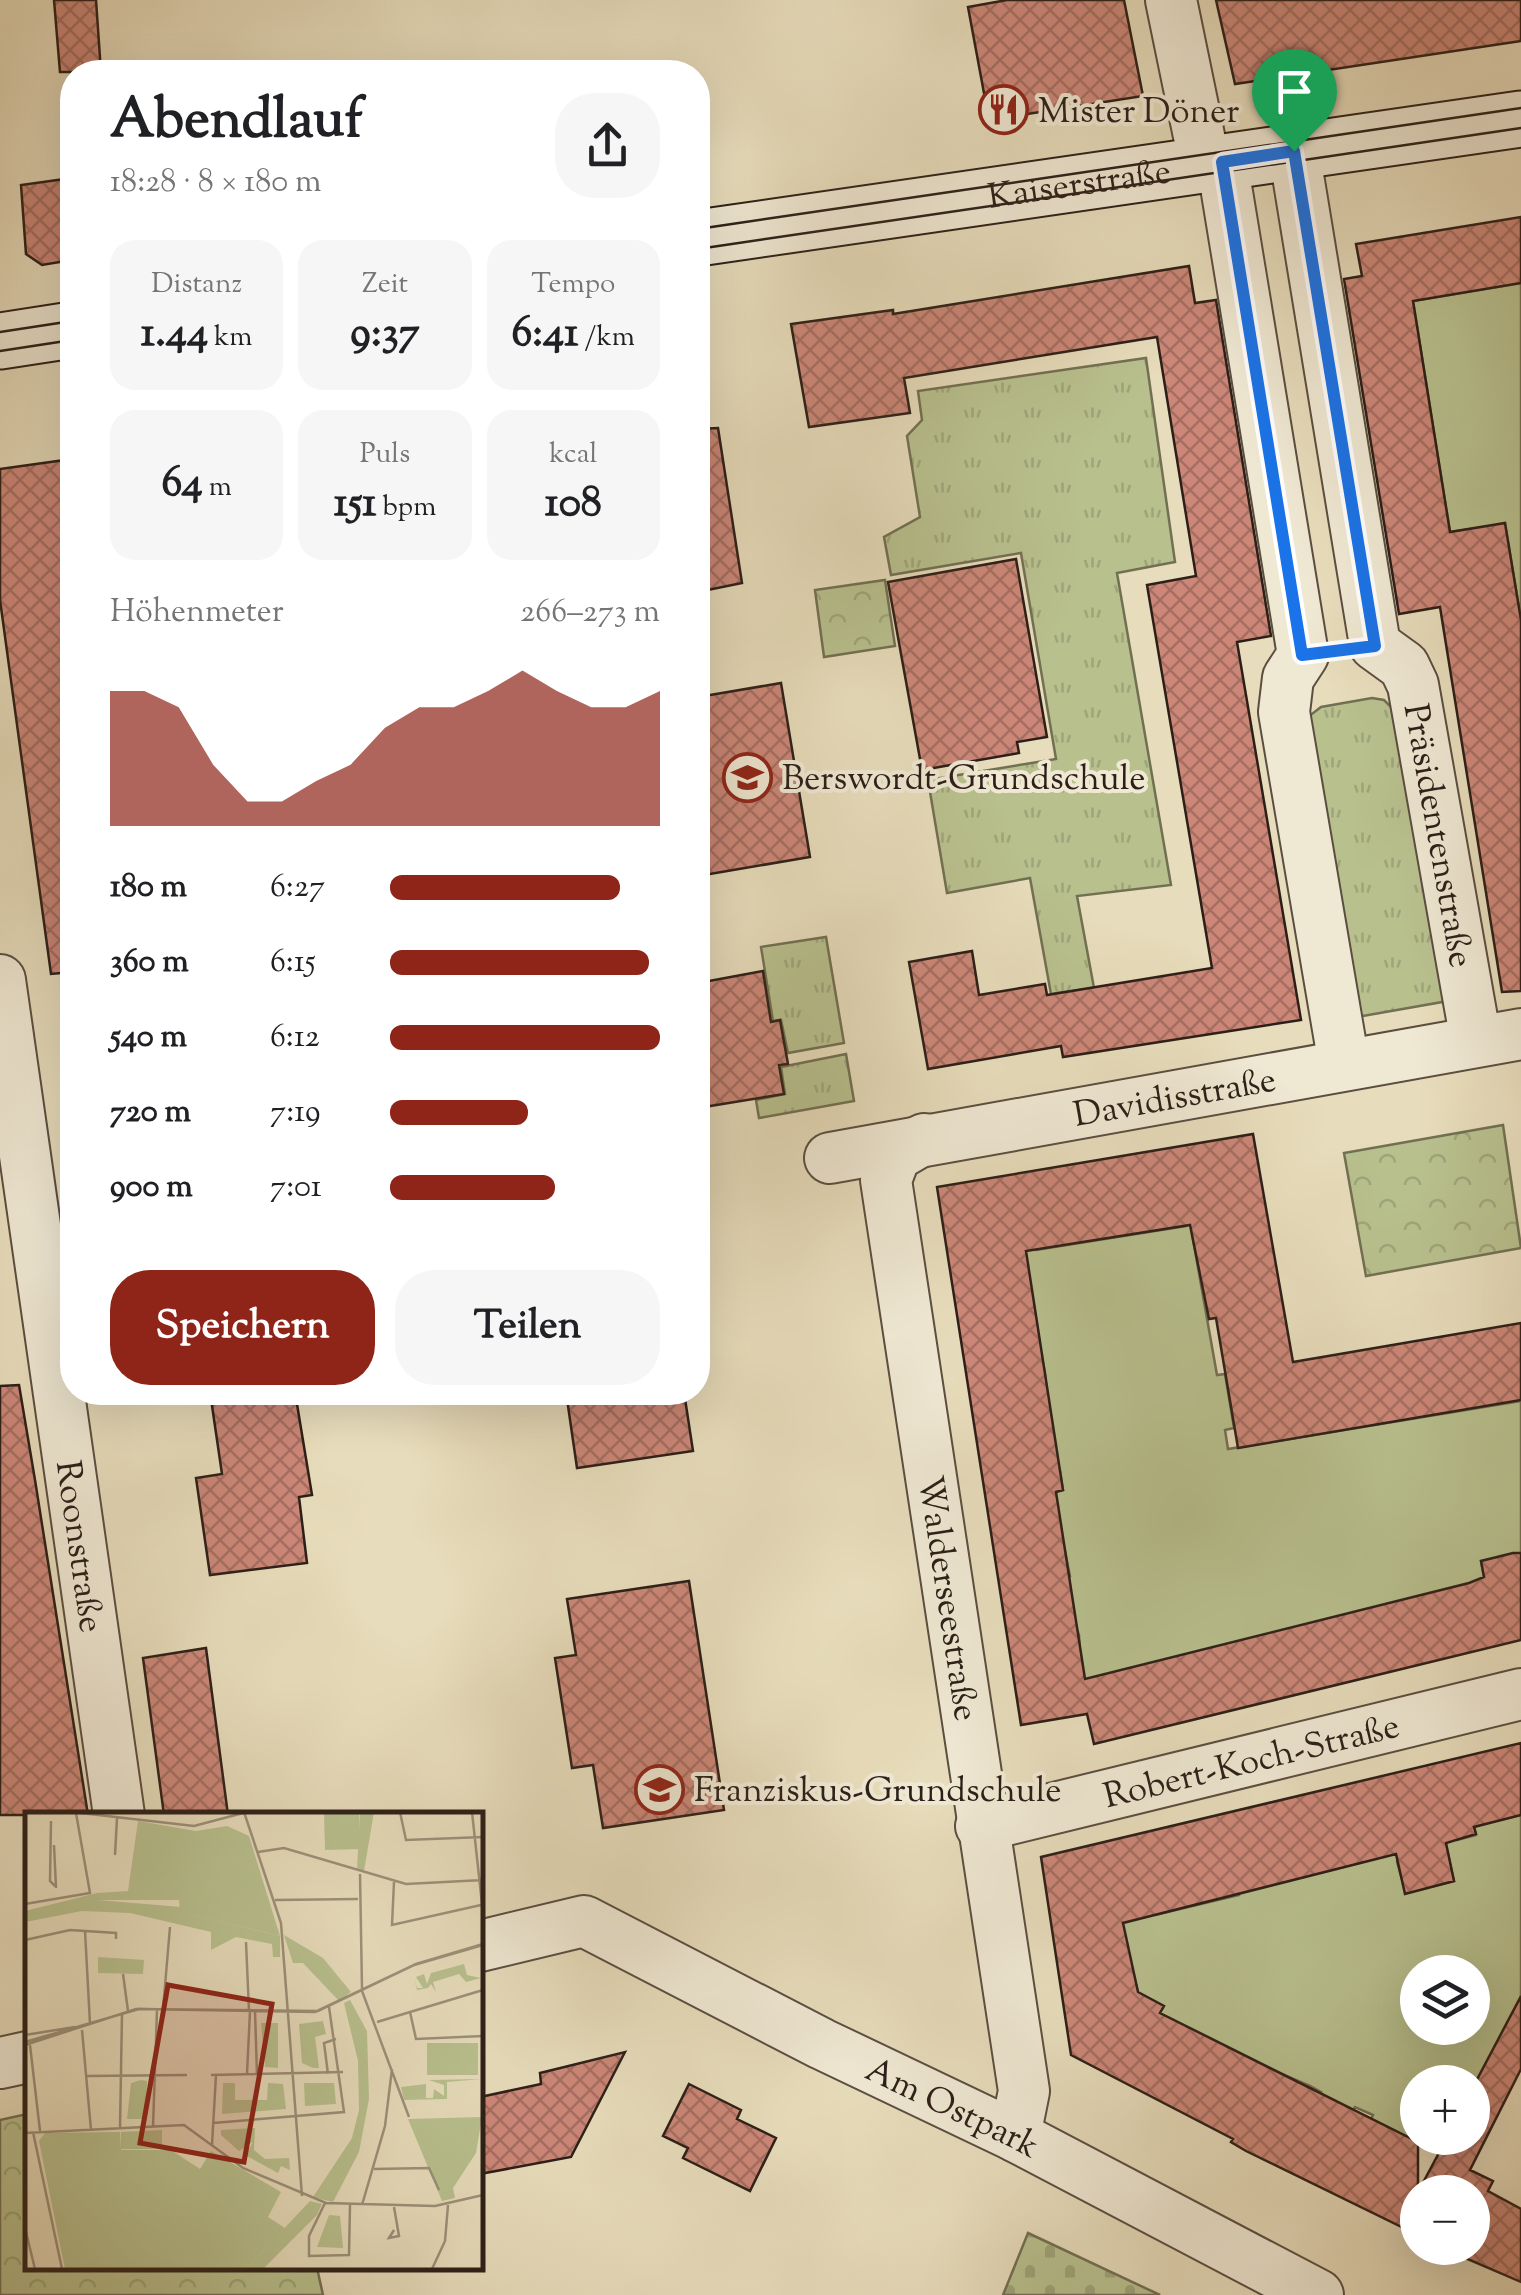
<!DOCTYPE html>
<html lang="de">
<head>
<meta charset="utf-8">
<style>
  :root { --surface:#fff; --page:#f6f6f6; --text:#202124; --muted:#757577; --accent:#8f2418 }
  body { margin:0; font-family:"Sorts Mill Goudy",serif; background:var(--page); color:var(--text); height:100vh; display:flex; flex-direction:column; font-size:38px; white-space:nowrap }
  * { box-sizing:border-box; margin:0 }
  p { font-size:32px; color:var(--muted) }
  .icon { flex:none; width:55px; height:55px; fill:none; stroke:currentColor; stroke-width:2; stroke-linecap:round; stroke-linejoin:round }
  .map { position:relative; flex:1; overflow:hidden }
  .sheet { position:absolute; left:60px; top:60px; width:650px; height:1345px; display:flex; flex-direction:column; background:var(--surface); border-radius:40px; box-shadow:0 10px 40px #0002 }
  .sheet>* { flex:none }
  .tools { position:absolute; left:1400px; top:1955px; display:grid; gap:20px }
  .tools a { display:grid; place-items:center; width:90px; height:90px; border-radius:50%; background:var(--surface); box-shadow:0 10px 40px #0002; font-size:50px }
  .pin { position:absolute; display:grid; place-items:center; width:85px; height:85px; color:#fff; margin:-102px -42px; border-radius:50% 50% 50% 0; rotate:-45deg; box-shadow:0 0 10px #0007 }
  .pin .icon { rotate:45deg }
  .round { display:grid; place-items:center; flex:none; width:105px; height:105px; border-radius:40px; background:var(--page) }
  .overview { display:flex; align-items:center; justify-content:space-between; height:170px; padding:0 50px }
  h1 { font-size:55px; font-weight:800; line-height:75px }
  .figures { display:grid; grid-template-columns:repeat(3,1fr); gap:15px; height:170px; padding:10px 50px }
  .figures div { display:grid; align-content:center; border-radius:25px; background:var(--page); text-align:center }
  .figures b { font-size:42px; font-weight:800 }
  .figures small { font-size:28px; font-weight:400 }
  .figures p { font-size:28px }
  .chart { height:280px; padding:20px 50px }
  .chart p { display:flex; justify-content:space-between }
  .chart svg { width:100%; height:180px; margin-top:10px; fill:var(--accent); opacity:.7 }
  .cta { display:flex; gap:20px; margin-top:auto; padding:20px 50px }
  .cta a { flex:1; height:115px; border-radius:40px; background:var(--accent); color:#fff; font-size:40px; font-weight:800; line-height:115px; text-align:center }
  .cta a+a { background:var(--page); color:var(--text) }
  ul { padding:0 50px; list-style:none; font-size:32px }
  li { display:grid; grid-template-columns:160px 120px 1fr; align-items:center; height:75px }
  li i { height:25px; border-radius:12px; background:var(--accent) }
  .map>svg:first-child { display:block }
  .grass { fill:url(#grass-tufts); stroke:#727053; stroke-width:2.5 }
  .cemetery { fill:url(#cemetery-stones); stroke:#727053; stroke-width:2.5 }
  .park { fill:url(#park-crowns); stroke:#727053; stroke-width:2.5 }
  .garden { fill:#b8c08e; stroke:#727053; stroke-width:2.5; fill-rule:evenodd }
  .building { fill:url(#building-cross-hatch); stroke:#2c1f18; stroke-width:2.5 }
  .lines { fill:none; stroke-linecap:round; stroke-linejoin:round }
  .street-casing { stroke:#5b4e41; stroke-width:54 }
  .secondary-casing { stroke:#2c1f18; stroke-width:59 }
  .street { stroke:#efe8d3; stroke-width:50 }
  .secondary { stroke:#efe8d3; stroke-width:55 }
  .tram { stroke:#2c1f18; stroke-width:2.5 }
  .route-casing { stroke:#fff; stroke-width:20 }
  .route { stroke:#1a73e8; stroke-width:12 }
  .labels { text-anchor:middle; stroke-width:8; stroke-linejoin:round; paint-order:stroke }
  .poi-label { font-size:35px; fill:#2c1f18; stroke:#efe8d3; text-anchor:start }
  .street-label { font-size:35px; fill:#2c1f18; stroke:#efe8d3 }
  .inset-road { fill:none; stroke:#9c907a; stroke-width:2.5 }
  .view { fill:#8f2418; fill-opacity:0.15; stroke:#8f2418; stroke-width:5 }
  .inset-edge { fill:none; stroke:#2c1f18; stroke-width:5 }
</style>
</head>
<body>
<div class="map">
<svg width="1521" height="2295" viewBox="0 0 1521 2295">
  <defs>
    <pattern id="grass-tufts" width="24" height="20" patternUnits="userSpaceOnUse" patternTransform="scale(2.5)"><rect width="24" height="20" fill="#b8c08e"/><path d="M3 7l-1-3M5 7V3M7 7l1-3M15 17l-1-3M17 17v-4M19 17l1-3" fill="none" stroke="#9ea57a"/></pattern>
    <pattern id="cemetery-stones" width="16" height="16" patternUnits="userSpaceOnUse" patternTransform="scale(2.5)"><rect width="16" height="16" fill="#b8c08e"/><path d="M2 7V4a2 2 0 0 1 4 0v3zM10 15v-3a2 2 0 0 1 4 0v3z" fill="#9ea57a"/></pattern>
    <pattern id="park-crowns" width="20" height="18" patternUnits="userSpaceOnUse" patternTransform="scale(2.5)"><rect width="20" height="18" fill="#b8c08e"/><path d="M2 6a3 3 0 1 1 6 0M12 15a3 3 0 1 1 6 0" fill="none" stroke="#9ea57a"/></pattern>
    <pattern id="building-cross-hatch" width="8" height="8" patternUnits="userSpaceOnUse" patternTransform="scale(2.5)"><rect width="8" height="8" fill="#cc8778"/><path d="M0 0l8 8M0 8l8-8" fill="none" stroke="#a66e61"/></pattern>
  </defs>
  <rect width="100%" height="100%" fill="#e7dcbb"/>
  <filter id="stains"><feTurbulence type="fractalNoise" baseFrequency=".002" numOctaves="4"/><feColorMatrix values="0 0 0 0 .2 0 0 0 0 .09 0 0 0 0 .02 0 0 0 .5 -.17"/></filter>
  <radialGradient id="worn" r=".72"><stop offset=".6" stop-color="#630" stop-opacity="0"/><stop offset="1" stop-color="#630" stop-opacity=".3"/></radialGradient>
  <!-- grass -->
  <path class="grass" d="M1146,358L1175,562L1117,573L1171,885L1077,896L1094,988L1051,994L1030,878L947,893L928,780L1056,759L1021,553L891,575L884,537L920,517L907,436L922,420L918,391Z
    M1372,698L1384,700L1395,711L1446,996L1442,1002L1363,1016L1356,1013L1308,717L1321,707Z
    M826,937L844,1043L788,1053L781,1020L773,1021L761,947Z
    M846,1054L854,1101L759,1118L756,1100L785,1094L781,1067Z"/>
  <!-- cemetery -->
  <path class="cemetery" d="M1028,2233L1160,2295H1003Z"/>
  <!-- park -->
  <path class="park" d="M885,580L895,646L824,657L815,590Z
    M1503,1125L1521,1248L1366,1276L1344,1153Z
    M27,2114L28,2268H317L323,2295H0V2120Z"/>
  <!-- garden -->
  <path class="garden" d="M1521,283V620L1505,524L1450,532L1413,301Z
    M1198,1214L1192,1234L1217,1375L1225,1374L1234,1428L1225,1430L1228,1449L1521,1401V1553L1481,1561L1484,1577L1470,1584L1082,1681L1079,1635L1059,1578L1070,1576L1053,1492L1063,1490L1060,1471L1053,1472L1045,1373L1017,1244L1036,1250L1186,1226Z
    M1521,1815V2007L1473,2089L1472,2082H1418V2138H1447L1439,2153L1420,2143L1414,2154L1369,2124L1373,2115L1355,2107L1351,2114L1319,2097L1321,2092L1310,2086L1169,2026L1138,1992L1116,1906L1155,1915L1239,1895V1891L1400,1844L1397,1862L1406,1893L1454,1881L1447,1850L1436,1836L1457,1840L1476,1835L1474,1826ZM1418,1972H1472V2028H1418Z"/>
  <!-- building -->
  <path class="building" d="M54,0H96L101,72H60Z
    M1007,0H1124L1143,96L989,120L968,7Z
    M1216,0H1521V41L1235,84Z
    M72,178V260L42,265L26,254L21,185Z
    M1521,217V283L1413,301L1450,532L1505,523L1521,620V991L1502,992L1440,607L1399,614L1344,279L1362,276L1356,244Z
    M1189,266L1195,303L1216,300L1271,636L1237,642L1301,1020L1063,1057L1061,1046L928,1069L909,962L972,951L979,995L1045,984L1047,995L1212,968L1147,585L1196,576L1157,337L904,378L910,413L809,427L791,324L893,310V314Z
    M718,428L742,583L698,592V429Z
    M72,459V972L51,974L0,600V469Z
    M1016,559L1047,737L1017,742L1019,753L922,770L888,582Z
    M781,683L810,857L698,876V697Z
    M763,971L771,1022L780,1020L788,1064L779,1065L784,1094L698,1108V983Z
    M1253,1134L1293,1362L1521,1323V1400L1238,1448L1216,1318L1209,1319L1190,1225L1026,1251L1063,1490L1056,1492L1085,1679L1469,1583L1484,1577L1481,1561L1513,1553H1521V1640L1094,1744L1087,1714L1021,1725L937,1187Z
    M19,1385L35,1480L88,1815H0V1386Z
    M210,1392H295L312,1495L299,1497L307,1563L210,1575L196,1478L222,1474Z
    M566,1392H684L693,1451L577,1468Z
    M689,1581L724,1810L603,1828L593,1765L572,1768L555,1658L576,1655L567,1599Z
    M206,1648L228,1815H164L143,1658Z
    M1521,1743V1815L1474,1827L1476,1834L1446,1843L1454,1881L1405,1894L1396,1854L1123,1923L1138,1992L1164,2006L1160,2013L1418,2142V2235L1246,2151L1231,2142L1233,2139L1071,2055L1041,1857Z
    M1521,1996V2069L1470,2170L1493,2181L1488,2191L1521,2209V2282L1442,2248H1472V2192H1418L1447,2138H1472V2089Z
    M625,2052L571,2157L480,2174V2097L541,2084L540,2073Z
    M689,2084L741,2110L737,2119L776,2138L750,2191L683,2158L688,2148L663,2136Z"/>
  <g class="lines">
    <defs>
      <g id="street">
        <path d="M1171,0L1205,165"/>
        <path id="s1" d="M1294,151L1375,645L1404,666L1413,685L1476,1041"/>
        <path d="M1222,162L1303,655L1288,678L1284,712L1344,1064"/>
        <path id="s2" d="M0,980L119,1815"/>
        <path id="s3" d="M924,1139L895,1156L886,1180L1024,2091L1015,2136"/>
        <path id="s4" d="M830,1158L1521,1034"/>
        <path id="s5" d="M981,1826L1521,1694"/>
        <path id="s6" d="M480,1946L584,1921L822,2044L1015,2136L1318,2295"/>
        <path d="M0,2063L28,2057"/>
      </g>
      <g id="secondary">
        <path id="s7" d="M698,238L1521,119"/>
        <path d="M0,341L72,330"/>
      </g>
    </defs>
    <!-- street casing -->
    <use href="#street" class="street-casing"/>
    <!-- secondary casing -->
    <use href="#secondary" class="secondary-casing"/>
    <!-- street -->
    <use href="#street" class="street"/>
    <!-- secondary -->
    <use href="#secondary" class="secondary"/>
    <!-- tram -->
    <path class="tram" d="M698,229L1521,108
      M698,249L1521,128
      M0,332L72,321
      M0,351L72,340"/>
  </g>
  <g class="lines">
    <defs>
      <path id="route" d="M1294,151L1375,646L1302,655L1222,162Z"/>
    </defs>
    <!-- route casing -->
    <use href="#route" class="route-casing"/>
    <!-- route -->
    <use href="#route" class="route"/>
  </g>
  <!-- icons -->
  <defs>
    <symbol id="restaurant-ring" viewBox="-11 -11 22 22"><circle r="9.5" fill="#efe8d3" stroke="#8f2418" stroke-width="1.5"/><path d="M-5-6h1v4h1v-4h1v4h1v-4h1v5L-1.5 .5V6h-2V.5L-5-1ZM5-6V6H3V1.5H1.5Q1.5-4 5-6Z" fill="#8f2418"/></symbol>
    <symbol id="school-ring" viewBox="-11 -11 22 22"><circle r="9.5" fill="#efe8d3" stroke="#8f2418" stroke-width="1.5"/><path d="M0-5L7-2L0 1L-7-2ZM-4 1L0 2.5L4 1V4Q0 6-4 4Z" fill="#8f2418"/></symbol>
  </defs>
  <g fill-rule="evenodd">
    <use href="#restaurant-ring" x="976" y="82" width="55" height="55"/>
    <use href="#school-ring" x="720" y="750" width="55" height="55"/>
    <use href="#school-ring" x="632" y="1762" width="55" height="55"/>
  </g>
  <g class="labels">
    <!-- poi labels -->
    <g class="poi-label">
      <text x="1038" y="122">Mister Döner</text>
      <text x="782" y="789">Berswordt-Grundschule</text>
      <text x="694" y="1801">Franziskus-Grundschule</text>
    </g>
    <!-- street labels -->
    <g class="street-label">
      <text dy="12" stroke="none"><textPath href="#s7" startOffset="385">Kaiserstraße</textPath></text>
      <text dy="12" stroke="none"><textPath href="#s1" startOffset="710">Präsidentenstraße</textPath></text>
      <text dy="12" stroke="none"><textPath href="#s4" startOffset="350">Davidisstraße</textPath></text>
      <text dy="12" stroke="none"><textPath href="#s2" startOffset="572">Roonstraße</textPath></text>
      <text dy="12" stroke="none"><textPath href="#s3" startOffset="482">Walderseestraße</textPath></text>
      <text dy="12" stroke="none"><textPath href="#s5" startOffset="278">Robert-Koch-Straße</textPath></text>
      <text dy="12" stroke="none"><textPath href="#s6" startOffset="520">Am Ostpark</textPath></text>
    </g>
  </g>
  <!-- overview -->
  <g transform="translate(25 1812)">
    <rect width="458" height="458" fill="#e7dcbb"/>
    <path d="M335,0H349L339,59L332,57ZM298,209L301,222L290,225L294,256H288L277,251L274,212ZM457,267L422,270V287L379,288L376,275L401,272V286H408L409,277L419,284V273L404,268ZM304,403L315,404L318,436L292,435Z" fill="#b8c08e"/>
    <path d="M72,81L73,88L156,95V100L255,124V145H248L247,132L211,125L186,138V120L105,101L57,99L0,110V99ZM259,123L298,146L326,180L314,189L278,151H268ZM325,188L342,219L344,287L334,340L308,390L288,385L327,326L334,298L333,249L319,191ZM285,389L297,392L292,403L238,457H221Z" fill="#b8c08e"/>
    <path d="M95,320L96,338H146L175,357L186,339L256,380L243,405L260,416L221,457H40L14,329L20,321Z" fill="#b8c08e"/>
    <path d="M457,305L451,341L428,376L430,386L417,389L383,307ZM137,318V337H96V320Z" fill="#b8c08e"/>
    <path d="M299,0H334L335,37L300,38ZM113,9L171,19L202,14L224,24L255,124L155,100L154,88H72V81L103,79ZM73,145L119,148L118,162L73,161ZM439,152L442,163L456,166L441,170L434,162L408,170L411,180L406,172L403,176L392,178L389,166L392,176H398L391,165L399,162L402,172L406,161ZM236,211H253V256L240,255ZM402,231H453V263H402ZM116,268L122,269L120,307H102L106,271ZM198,271H210V288H242L243,271L258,272L261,297L197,302ZM279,271H309L311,292L280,294ZM230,316L229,338L240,347L264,346L265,358L256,354L253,361L220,343L228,330L214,339L196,323V318Z" fill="#b8c08e"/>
    <path class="inset-road" d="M47,0L169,14L222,0M219,0L256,111L277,384M375,0L381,28L458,25M447,0L458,101M26,9L25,69L30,74M29,33L31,76M233,40L259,36L381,72L458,68M90,43L92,6M335,62L337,177M369,70L367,113L456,93M250,88L333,87M0,92L65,81L51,1M60,119L65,212M0,128L45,118L91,121V127M221,130L224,199M98,162L103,199M337,179L384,305M138,197L145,115M230,199L232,263M385,200L391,227L458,224M352,210L458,178M57,218L66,318M0,223L50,215M0,230L114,197L290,200L389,153L458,133M0,233L111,197L293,199L391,152L458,132M5,233L15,319M222,262L225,199M303,262L299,231L311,227M186,263L318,260M62,264L162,263M188,311L319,300L304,195M128,315L132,198M95,316L97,202M8,320L37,457M0,321L159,313L218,356L301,391L410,394L458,383M187,333L191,263M349,357L404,356L414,378M300,391L284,424V444L324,443L325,393M337,393L360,314L367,257M0,416L10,457M369,418L364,426L374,424L369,395M407,457L420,429L423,393"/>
    <path class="view" d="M143,173L247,192L219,350L115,331Z"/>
    <rect width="458" height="458" class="inset-edge"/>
  </g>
  <rect width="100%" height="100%" filter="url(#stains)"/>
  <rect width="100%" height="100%" fill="url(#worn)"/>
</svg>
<div class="tools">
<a><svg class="icon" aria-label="layers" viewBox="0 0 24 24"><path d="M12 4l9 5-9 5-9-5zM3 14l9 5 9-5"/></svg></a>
<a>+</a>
<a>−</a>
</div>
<div class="pin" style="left:1294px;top:151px;background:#1e9e55"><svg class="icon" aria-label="arrive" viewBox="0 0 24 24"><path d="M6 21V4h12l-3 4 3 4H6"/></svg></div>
<section class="sheet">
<div class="overview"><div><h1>Abendlauf</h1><p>18:28 · 8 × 180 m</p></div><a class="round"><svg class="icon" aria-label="share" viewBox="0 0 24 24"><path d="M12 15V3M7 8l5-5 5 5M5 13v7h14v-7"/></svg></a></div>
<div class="figures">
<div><p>Distanz</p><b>1.44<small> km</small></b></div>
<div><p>Zeit</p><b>9:37</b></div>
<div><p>Tempo</p><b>6:41<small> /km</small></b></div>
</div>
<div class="figures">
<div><b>64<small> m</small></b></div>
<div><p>Puls</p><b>151<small> bpm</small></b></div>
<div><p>kcal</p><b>108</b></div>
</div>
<div class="chart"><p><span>Höhenmeter</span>266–273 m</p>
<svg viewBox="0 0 160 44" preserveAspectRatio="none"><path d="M0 44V11L10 11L20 15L30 29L40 38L50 38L60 33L70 29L80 20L90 15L100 15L110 11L120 6L130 11L140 15L150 15L160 11V44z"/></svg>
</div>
<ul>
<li><b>180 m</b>6:27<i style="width:85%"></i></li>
<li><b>360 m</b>6:15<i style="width:96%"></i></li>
<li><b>540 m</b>6:12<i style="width:100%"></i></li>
<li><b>720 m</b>7:19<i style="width:51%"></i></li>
<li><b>900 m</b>7:01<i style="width:61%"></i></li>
</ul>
<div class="cta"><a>Speichern</a><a>Teilen</a></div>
</section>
</div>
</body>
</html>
